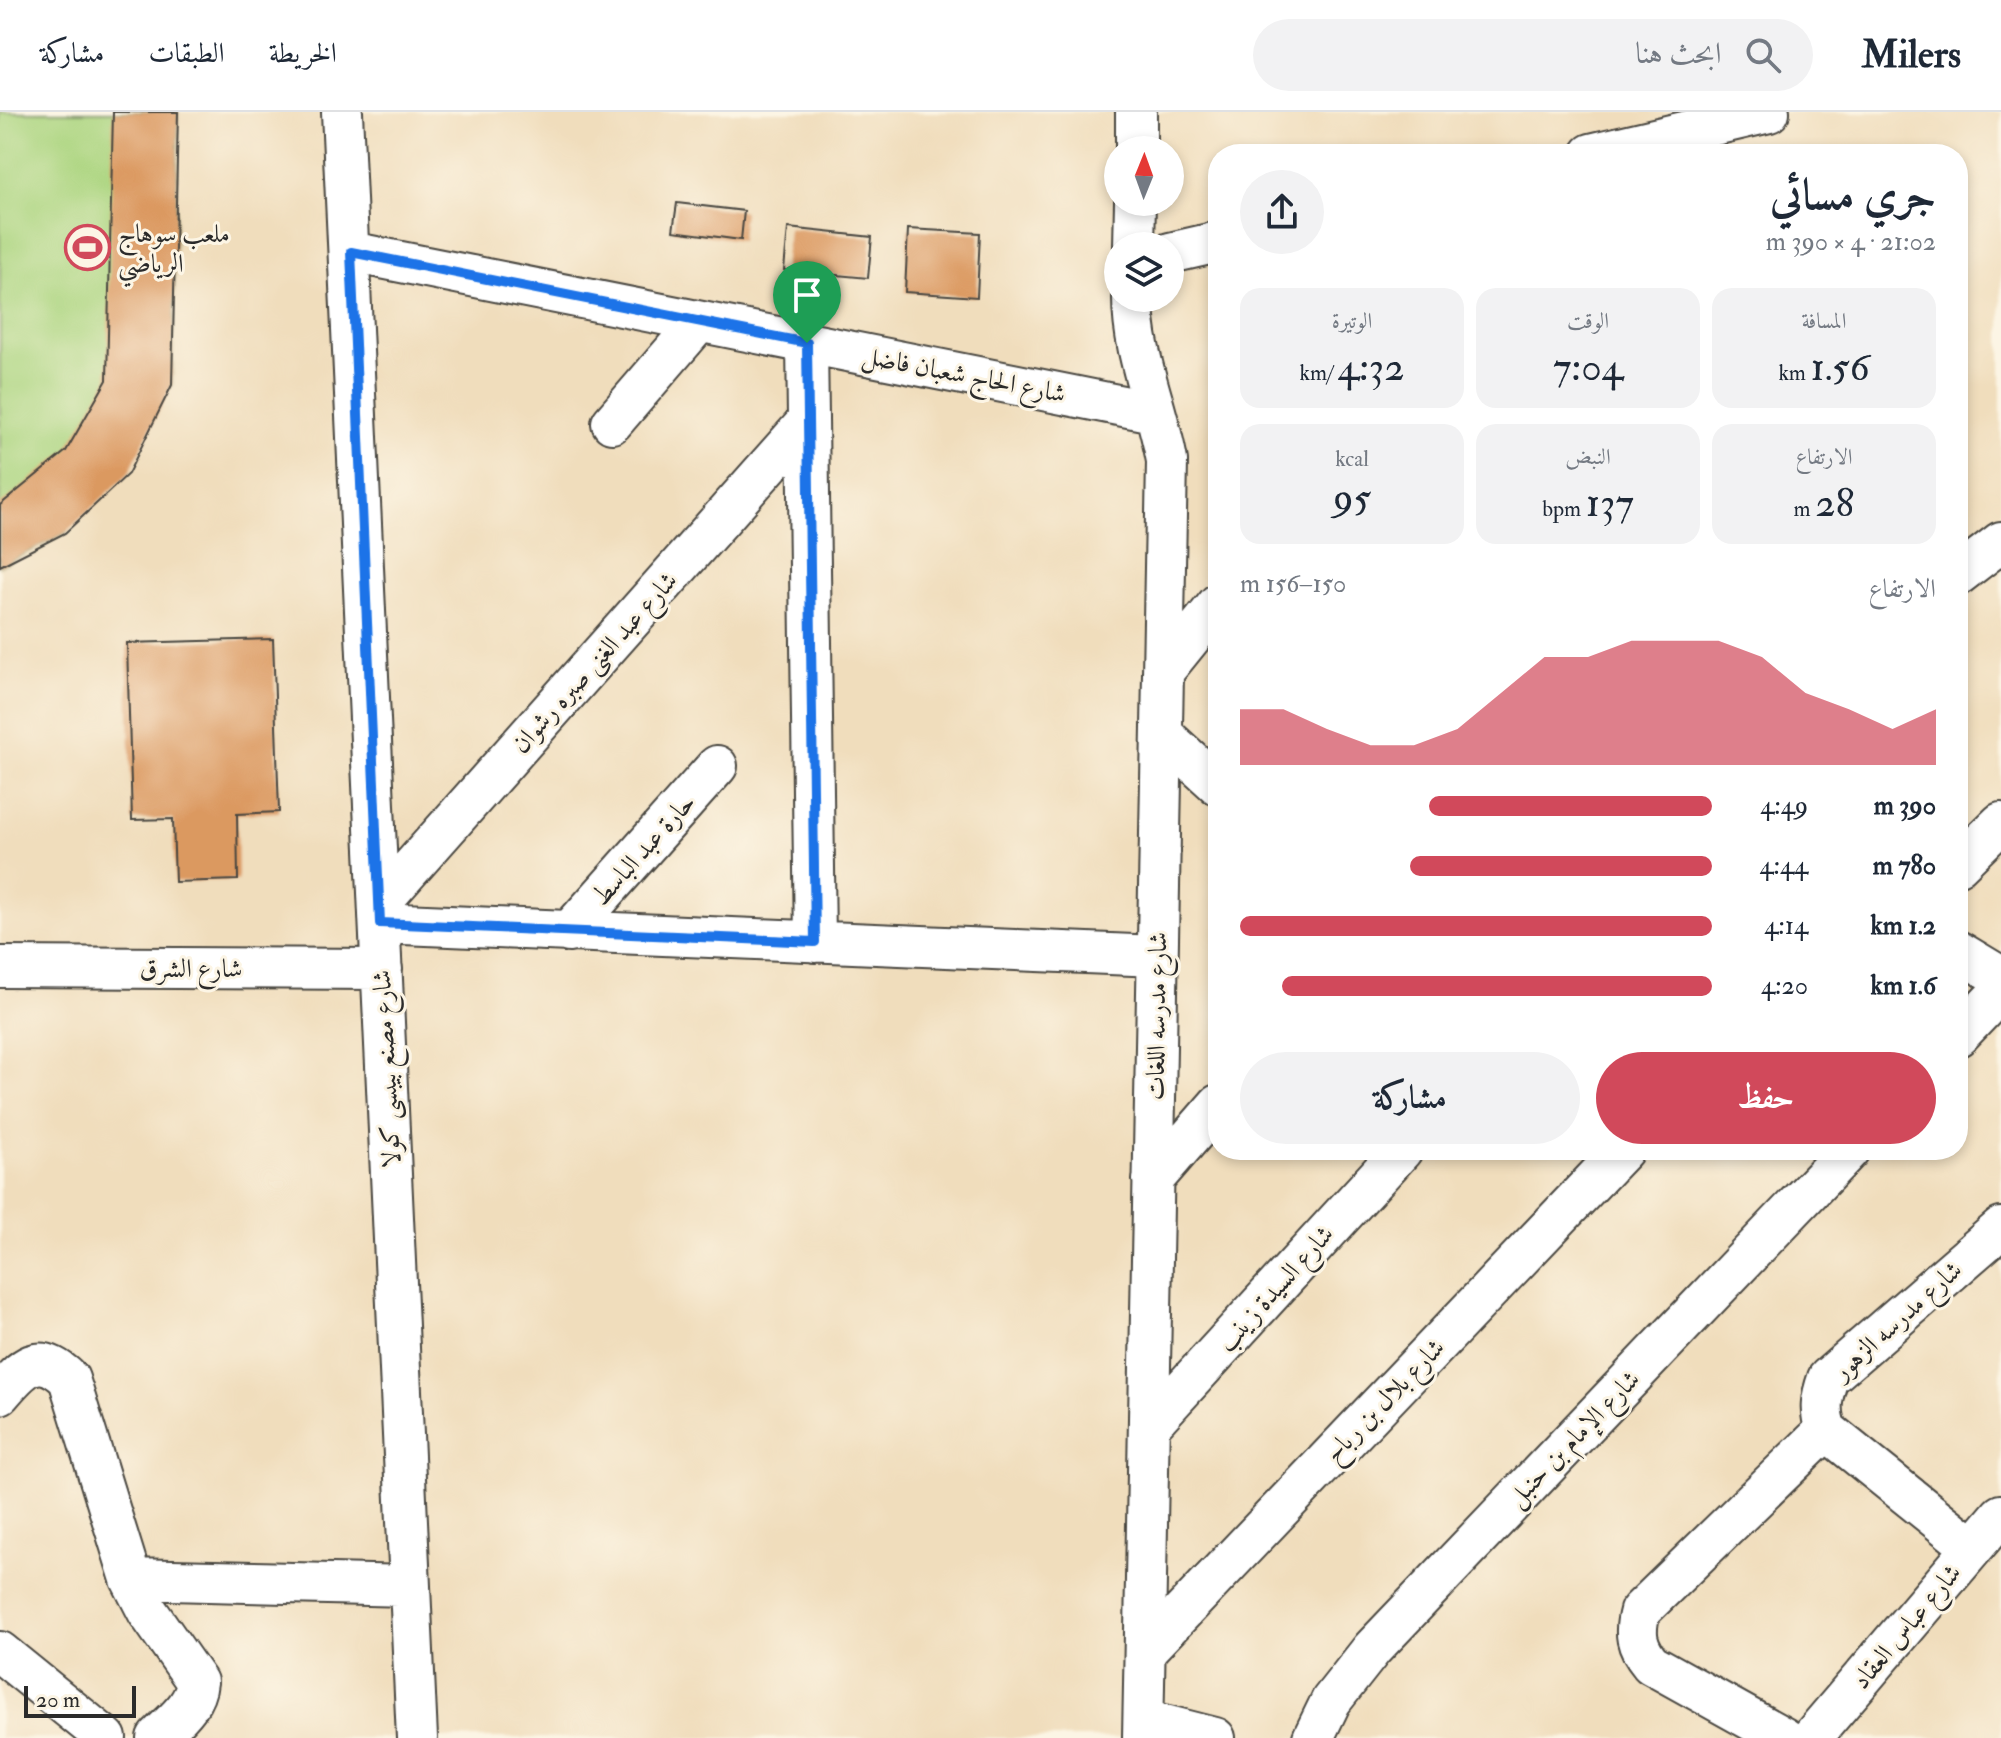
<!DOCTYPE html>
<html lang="ar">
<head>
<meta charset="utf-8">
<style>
  :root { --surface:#fff; --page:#f2f2f3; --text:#1f2937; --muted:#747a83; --line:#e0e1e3; --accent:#d1495b }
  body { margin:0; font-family:"IM FELL Double Pica",Amiri,serif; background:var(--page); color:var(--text); direction:rtl; height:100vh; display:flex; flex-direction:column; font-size:30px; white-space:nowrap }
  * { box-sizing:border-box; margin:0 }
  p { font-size:26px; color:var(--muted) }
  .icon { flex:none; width:44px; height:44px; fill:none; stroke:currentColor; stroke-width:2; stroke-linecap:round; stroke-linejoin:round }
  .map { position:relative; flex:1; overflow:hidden; direction:ltr }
  .side { position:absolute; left:1208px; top:32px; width:760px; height:1016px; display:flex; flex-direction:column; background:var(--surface); border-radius:32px; box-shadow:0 4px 12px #0003; direction:rtl }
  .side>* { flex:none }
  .needle { width:52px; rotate:1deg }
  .tools { position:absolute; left:1104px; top:24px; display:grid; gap:16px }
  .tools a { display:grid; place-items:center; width:80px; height:80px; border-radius:50%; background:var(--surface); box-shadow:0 4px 12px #0003; font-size:40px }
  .scale { position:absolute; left:24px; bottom:20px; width:112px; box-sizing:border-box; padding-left:8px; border:4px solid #2b2b2b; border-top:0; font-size:22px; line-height:28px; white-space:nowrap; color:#2b2b2b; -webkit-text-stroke:6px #fcf5e5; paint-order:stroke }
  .pin { position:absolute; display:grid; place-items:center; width:68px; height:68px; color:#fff; margin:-82px -34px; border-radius:50% 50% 50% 0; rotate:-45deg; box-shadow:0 0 8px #0007 }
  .pin .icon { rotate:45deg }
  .round { display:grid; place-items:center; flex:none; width:84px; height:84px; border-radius:42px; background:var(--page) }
  .headline { display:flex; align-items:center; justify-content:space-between; height:136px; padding:0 32px }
  h1 { font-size:44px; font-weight:600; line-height:60px }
  .metrics { display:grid; grid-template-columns:repeat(3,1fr); gap:12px; height:136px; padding:8px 32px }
  .metrics div { display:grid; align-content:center; border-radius:20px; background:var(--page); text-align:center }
  .metrics b { font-size:40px; font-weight:600 }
  .metrics small { font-size:22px; font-weight:400 }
  .metrics p { font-size:22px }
  .chart { height:224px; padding:16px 32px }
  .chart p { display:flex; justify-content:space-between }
  .chart svg { width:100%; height:144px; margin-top:8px; fill:var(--accent); opacity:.7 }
  .button { display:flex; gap:16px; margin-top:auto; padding:16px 32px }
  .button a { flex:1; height:92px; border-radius:48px; background:var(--accent); color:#fff; font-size:32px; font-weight:600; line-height:92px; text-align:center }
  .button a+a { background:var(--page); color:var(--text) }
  ul { padding:0 32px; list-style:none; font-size:26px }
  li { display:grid; grid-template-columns:128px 96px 1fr; align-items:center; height:60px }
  li i { height:20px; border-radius:10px; background:var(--accent) }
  header { display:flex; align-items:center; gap:48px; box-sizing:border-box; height:112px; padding:0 40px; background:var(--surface); border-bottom:2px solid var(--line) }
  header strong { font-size:38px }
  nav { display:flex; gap:44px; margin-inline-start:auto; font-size:28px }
  .search { width:560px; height:72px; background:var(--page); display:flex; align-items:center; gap:20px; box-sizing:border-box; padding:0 28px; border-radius:44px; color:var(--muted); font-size:30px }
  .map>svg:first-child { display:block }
  .green { fill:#acd580; stroke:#6c8056; stroke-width:2 }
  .building { fill:#db9960 }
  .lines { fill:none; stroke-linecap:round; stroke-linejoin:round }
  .minor-casing { stroke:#494641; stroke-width:44 }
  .minor { stroke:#fff; stroke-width:40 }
  .route-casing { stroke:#fff; stroke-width:16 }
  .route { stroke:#1a73e8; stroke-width:10 }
  .labels { text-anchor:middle; stroke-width:6; stroke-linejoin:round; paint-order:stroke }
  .poi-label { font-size:26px; fill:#2b2b2b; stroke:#fcf5e5; text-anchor:start }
  .street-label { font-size:26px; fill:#2b2b2b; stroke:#fcf5e5 }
</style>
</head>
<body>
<header>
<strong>Milers</strong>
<div class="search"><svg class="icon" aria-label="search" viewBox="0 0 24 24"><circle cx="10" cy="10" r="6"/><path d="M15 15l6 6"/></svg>ابحث هنا</div>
<nav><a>الخريطة</a><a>الطبقات</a><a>مشاركة</a></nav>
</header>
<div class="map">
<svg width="2001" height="1626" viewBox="0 0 2001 1626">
  <rect width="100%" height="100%" fill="#fcf5e5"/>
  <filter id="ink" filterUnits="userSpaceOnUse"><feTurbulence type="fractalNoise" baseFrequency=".0125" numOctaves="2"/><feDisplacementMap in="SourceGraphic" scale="16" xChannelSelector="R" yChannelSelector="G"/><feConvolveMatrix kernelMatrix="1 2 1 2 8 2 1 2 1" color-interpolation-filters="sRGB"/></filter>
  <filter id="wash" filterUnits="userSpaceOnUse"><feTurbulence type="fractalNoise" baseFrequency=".006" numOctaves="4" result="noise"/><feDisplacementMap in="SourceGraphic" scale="32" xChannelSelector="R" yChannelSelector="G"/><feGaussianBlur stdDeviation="1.8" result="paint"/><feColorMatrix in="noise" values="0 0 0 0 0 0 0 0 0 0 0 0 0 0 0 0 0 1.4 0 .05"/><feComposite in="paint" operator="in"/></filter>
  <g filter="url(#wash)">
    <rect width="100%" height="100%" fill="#f0ddbc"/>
    <!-- green -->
    <path class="green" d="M0,0H178L172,273L65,421L0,454Z"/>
    <g id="blocks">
      <!-- building -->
      <path class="building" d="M113,0H178L172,273L128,362L65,421L0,454V393L66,339L107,268Z
        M677,91L744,99L741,128L673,119Z
        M788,116L872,125L868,166L784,158Z
        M908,117L980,121L977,185L905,180Z
        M273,527L279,700L237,702L238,768L175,770L173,707L132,708L127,531Z"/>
    </g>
  </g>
  <g filter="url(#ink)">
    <use href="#blocks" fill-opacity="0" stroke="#494641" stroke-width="2"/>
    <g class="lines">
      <defs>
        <path id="minor" d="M342,0L417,1626
          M1136,38V0
          M1591,42L1769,0
          M1134,134L1135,90
          M351,140L1153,300
          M1170,141L1218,130
          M1133,186C1133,243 1157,293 1167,349L1143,1626
          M807,231L815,830
          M612,311L699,210
          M1958,463L2001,430
          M1163,560L1218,492
          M1162,622L1218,673
          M1958,753L2001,711
          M379,792L808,309
          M380,811L1157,844
          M569,820L717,654
          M1958,839L2001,865
          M0,855L382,857
          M1958,924L2001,879
          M1153,1068L1218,993
          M0,1282C23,1255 38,1237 69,1267L131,1467L148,1500L197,1570C195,1594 173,1609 157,1626
          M1149,1314L1402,1038
          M1973,1436L1826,1318C1819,1298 1821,1286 1828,1266L2001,1116
          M131,1467L409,1474
          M1145,1539L1623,1038
          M0,1540L106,1626
          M1144,1608L1215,1626
          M1313,1626L1331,1589L1372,1537L1849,1038
          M1784,1626L1651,1552C1636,1534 1634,1521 1640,1499L1826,1318
          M1811,1626L2001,1403"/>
      </defs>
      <!-- minor casing -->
      <use href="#minor" class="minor-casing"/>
      <!-- minor -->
      <use href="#minor" class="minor"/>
    </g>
  </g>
  <g class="lines" filter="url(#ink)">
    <defs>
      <path id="route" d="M351,140L807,231L815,830L380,811Z"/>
    </defs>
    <!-- route casing -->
    <use href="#route" class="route-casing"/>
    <!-- route -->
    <use href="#route" class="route"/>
  </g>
  <!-- icons -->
  <defs>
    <symbol id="stadium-ring" viewBox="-11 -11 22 22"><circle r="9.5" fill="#fcf5e5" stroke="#d1495b" stroke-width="1.5"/><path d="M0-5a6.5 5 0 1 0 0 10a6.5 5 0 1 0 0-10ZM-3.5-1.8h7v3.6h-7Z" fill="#d1495b"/></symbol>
  </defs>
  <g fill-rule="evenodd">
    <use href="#stadium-ring" x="62" y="110" width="51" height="51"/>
  </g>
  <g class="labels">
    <!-- poi labels -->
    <g class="poi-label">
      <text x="118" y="130">ملعب سوهاج<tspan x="118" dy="30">الرياضي</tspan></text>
    </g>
    <!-- street labels -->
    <g class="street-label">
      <text transform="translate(964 262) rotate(11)" y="9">شارع الحاج شعبان فاضل</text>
      <text transform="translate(594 550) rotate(-48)" y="9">شارع عبد الغنى صبره رشوان</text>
      <text transform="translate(643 737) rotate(-48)" y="9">حارة عبد الباسط</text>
      <text x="191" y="865">شارع الشرق</text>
      <text transform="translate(1156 904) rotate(-89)" y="9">شارع مدرسه اللغات</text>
      <text transform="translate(386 957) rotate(-93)" y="9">شارع مصنع بيبسى كولا</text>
      <text transform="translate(1275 1176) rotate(-48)" y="9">شارع السيدة زينب</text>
      <text transform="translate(1897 1208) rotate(-42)" y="9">شارع مدرسه الزهور</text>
      <text transform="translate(1384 1288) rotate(-46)" y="9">شارع بلال بن رباح</text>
      <text transform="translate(1573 1326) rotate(-46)" y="9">شارع الإمام بن حنبل</text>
      <text transform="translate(1906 1514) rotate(-50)" y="9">شارع عباس العقاد</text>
    </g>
  </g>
</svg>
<div class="tools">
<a><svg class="needle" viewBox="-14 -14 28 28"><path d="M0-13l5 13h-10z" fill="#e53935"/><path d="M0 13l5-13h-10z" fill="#747a83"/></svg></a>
<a><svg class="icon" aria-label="layers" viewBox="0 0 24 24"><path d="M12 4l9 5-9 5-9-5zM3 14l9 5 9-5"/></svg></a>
</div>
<div class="scale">20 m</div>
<div class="pin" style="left:807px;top:231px;background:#1e9e55"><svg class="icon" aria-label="arrive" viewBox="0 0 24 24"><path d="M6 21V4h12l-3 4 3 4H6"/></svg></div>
<section class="side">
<div class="headline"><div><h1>جري مسائي</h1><p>21:02 · 4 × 390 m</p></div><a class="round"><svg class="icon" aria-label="share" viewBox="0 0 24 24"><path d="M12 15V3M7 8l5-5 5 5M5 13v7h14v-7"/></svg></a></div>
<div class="metrics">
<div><p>المسافة</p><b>1.56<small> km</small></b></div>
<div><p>الوقت</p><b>7:04</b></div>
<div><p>الوتيرة</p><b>4:32<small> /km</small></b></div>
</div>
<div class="metrics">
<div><p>الارتفاع</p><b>28<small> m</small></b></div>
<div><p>النبض</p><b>137<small> bpm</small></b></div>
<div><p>kcal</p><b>95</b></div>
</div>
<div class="chart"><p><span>الارتفاع</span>150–156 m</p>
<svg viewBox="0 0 160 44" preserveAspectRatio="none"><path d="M0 44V27L10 27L20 33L30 38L40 38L50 33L60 22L70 11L80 11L90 6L100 6L110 6L120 11L130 22L140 27L150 33L160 27V44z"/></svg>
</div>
<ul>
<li><b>390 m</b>4:49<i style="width:60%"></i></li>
<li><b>780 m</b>4:44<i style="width:64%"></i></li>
<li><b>1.2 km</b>4:14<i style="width:100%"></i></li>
<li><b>1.6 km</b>4:20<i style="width:91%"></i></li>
</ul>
<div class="button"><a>حفظ</a><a>مشاركة</a></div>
</section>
</div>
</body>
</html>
